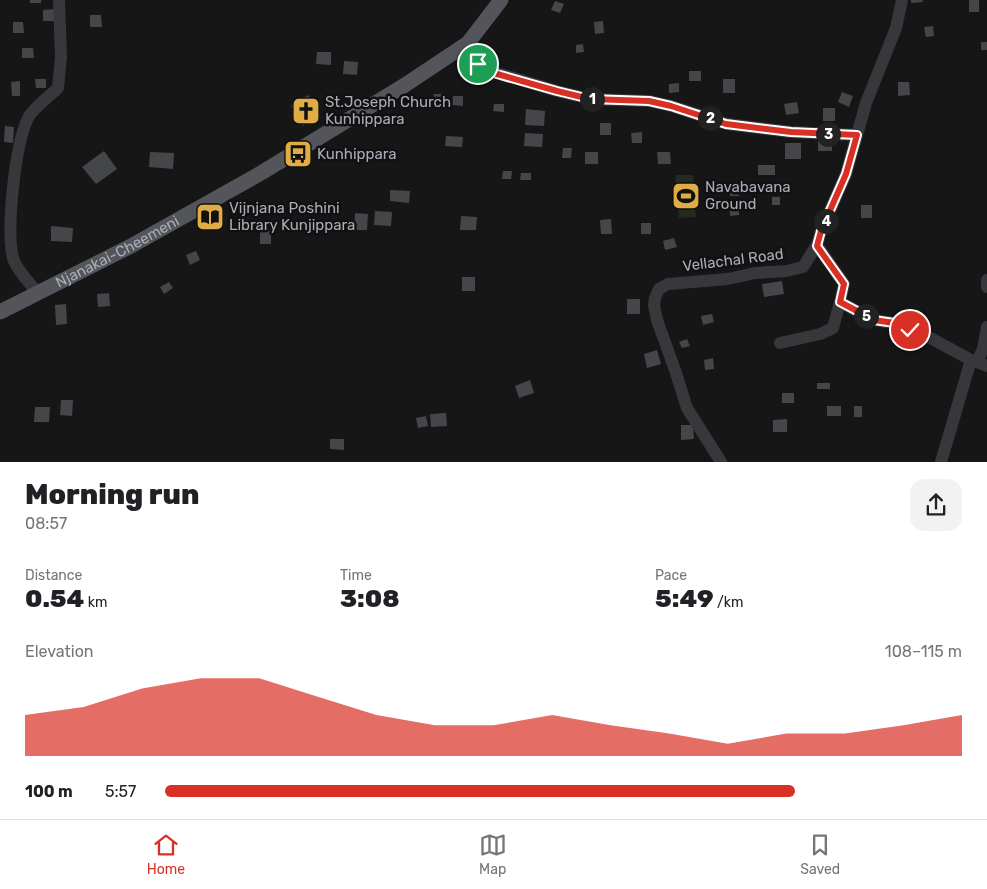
<!DOCTYPE html>
<html lang="en">
<head>
<meta charset="utf-8">
<style>
  :root { --surface:#fff; --page:#f2f2f2; --text:#202124; --muted:#757577; --line:#e0e0e0; --accent:#d93025 }
  body { margin:0; font-family:Rubik,sans-serif; background:var(--page); color:var(--text); height:100vh; display:flex; flex-direction:column; font-size:19px; white-space:nowrap }
  * { box-sizing:border-box; margin:0 }
  p { font-size:16px; color:var(--muted) }
  .icon { flex:none; width:28px; height:28px; fill:none; stroke:currentColor; stroke-width:2; stroke-linecap:round; stroke-linejoin:round }
  .map { position:relative; height:462px; overflow:hidden }
  .side { display:flex; flex-direction:column; background:var(--surface); flex:1 }
  .side>* { flex:none }
  .pin { position:absolute; display:grid; place-items:center; width:42px; height:42px; color:#fff; margin:-21px; border:2px solid #fff; border-radius:50%; box-shadow:0 1px 5px #0007 }
  .km { position:absolute; width:25px; height:25px; margin:-12px; border-radius:50%; background:#222; color:#fff; font-size:14px; line-height:25px; text-align:center }
  .round { display:grid; place-items:center; flex:none; width:52px; height:52px; border-radius:15px; background:var(--page) }
  .headline { display:flex; align-items:center; justify-content:space-between; height:85px; padding:0 25px }
  h1 { font-size:28px; font-weight:800; line-height:38px }
  .metrics { display:grid; grid-template-columns:repeat(3,1fr); gap:8px; height:85px; padding:5px 25px }
  .metrics div { display:grid; align-content:center }
  .metrics b { font-size:25px; font-weight:800 }
  .metrics small { font-size:14px; font-weight:400 }
  .metrics p { font-size:14px }
  .chart { height:140px; padding:10px 25px }
  .chart p { display:flex; justify-content:space-between }
  .chart svg { width:100%; height:90px; margin-top:5px; fill:var(--accent); opacity:.7 }
  ul { padding:0 25px; list-style:none; font-size:16px }
  li { display:grid; grid-template-columns:80px 60px 1fr; align-items:center; height:38px }
  li i { height:12px; border-radius:6px; background:var(--accent) }
  .tab-bar { display:flex; justify-content:space-around; align-items:center; height:70px; border-top:1px solid var(--line); background:var(--surface); font-size:14px; color:var(--muted) }
  .tab-bar a { display:grid; justify-items:center; gap:2px }
  .tab-bar .on { color:var(--accent) }
  .map>svg:first-child { display:block }
  .green { fill:#222a23 }
  .building { fill:#45464a }
  .lines { fill:none; stroke-linecap:round; stroke-linejoin:round }
  .minor { stroke:#37383c; stroke-width:12 }
  .major { stroke:#53555b; stroke-width:15 }
  .route-casing { stroke:#fff; stroke-width:10 }
  .route { stroke:#d93025; stroke-width:6 }
  .labels { text-anchor:middle; stroke-width:5; stroke-linejoin:round; paint-order:stroke }
  .poi-label { font-size:15px; fill:#a9adb6; stroke:#111112; text-anchor:start }
  .street-label { font-size:15px; fill:#a9adb6; stroke:#111112 }
</style>
</head>
<body>
<div class="map">
<svg width="987" height="462" viewBox="0 0 987 462">
  <rect width="100%" height="100%" fill="#161617"/>
  <!-- green -->
  <path class="green" d="M675,175H693L696,217L679,218Z"/>
  <!-- building -->
  <path class="building" d="M30,0H41V3H30Z
    M911,0H922L923,2L911,3Z
    M969,0H979V12H969Z
    M555,1L564,4L560,13L551,10Z
    M55,9V21H43V10Z
    M90,15H101L102,27H90Z
    M603,21L604,33L595,34L594,22Z
    M13,22H23L24,33H13Z
    M933,26L934,36L926,37L924,27Z
    M981,42H987V50H981Z
    M583,44L584,52L576,53V45Z
    M22,48H33L34,58H22Z
    M317,52H331V65L316,64Z
    M344,61L358,62L357,75L343,74Z
    M689,71H701V81H689Z
    M35,79H46V88H36Z
    M723,79H735V93H723Z
    M20,81V96H12L11,82Z
    M898,82H909L910,95L898,96Z
    M679,83V92L669,93V84Z
    M842,92L853,96L849,107L838,102Z
    M434,94H445V105H433Z
    M308,95L320,115L303,126L291,106Z
    M453,96H463V106L452,105Z
    M797,102L799,113L786,115L784,104Z
    M494,104H504V112L493,111Z
    M823,108H835V121H823Z
    M526,109L545,111L544,126L525,125Z
    M600,123H611V135H600Z
    M5,126L14,127L13,143L4,142Z
    M642,132V143H632L631,133Z
    M525,133L543,134L542,147L524,146Z
    M446,136L463,137L462,147L445,146Z
    M822,140L823,143V140H829V143H832V151H818V141Z
    M785,143H801V159H785Z
    M563,148H572L571,158H562Z
    M104,151L117,169L96,184L82,167Z
    M150,152L174,153L173,169L149,167Z
    M585,152H598V164H585Z
    M657,152H670L671,164H658Z
    M758,165H775V175H758Z
    M503,171H512L511,179H502Z
    M521,173H531V180H520Z
    M739,187V196H730V188Z
    M390,190L410,191L409,203L390,201Z
    M772,197H780V205H772Z
    M861,205H872V218H861Z
    M730,206H739V215L730,216Z
    M213,210L217,218L207,223L203,216Z
    M375,211L392,212L391,226L374,225Z
    M355,213L368,214L367,230H354Z
    M461,216L477,217L476,230H460Z
    M611,219L612,234H601L600,220Z
    M641,223H651V234H641Z
    M51,226L73,228L72,242L51,241Z
    M260,231H271V244H260Z
    M674,238L677,247L665,250L663,241Z
    M196,251L200,260L190,265L186,255Z
    M462,277H475V291H462Z
    M782,281L784,294L764,297L762,284Z
    M169,282L173,288L164,294L160,287Z
    M109,293L110,306L98,307L97,294Z
    M627,299H640V314H627Z
    M66,304L67,324L56,325L55,305Z
    M712,314L714,322L703,325L701,316Z
    M687,339L690,346L682,348L679,342Z
    M657,350L661,364L647,368L644,354Z
    M713,358L714,369L705,370L704,360Z
    M530,380L534,393L519,398L515,386Z
    M817,383H830V389H817Z
    M782,393H794V403H782Z
    M61,400H73L72,416L60,415Z
    M827,406H841V416H827Z
    M854,406H862V417H854Z
    M35,407H50L49,422H34Z
    M446,413L447,426L431,427L430,414Z
    M426,416L428,426L418,428L416,418Z
    M787,419V432H773V420Z
    M681,425H693L694,439L681,440Z
    M330,439H344V450L330,449Z"/>
  <g class="lines">
    <!-- minor -->
    <path class="minor" d="M459,50L478,64L497,73L557,91L590,99L649,101L671,106L727,124L791,132L857,135
      M817,245L844,284L840,302L874,320L901,324L910,330L925,335L971,360L987,366
      M987,280V287
      M37,293C31,284 15,268 13,258C6,229 15,145 28,118C32,109 50,96 58,88L61,57L59,0
      M780,343L820,334L833,328L840,302
      M977,362L983,349L987,327
      M721,462L687,408L676,373L657,320L654,305L655,298L659,289L668,284L728,279L755,273L787,271L803,267L817,245L821,231L846,174L866,103L896,28L902,0
      M941,462L971,360"/>
    <!-- major -->
    <path class="major" id="s1" d="M0,312L131,246L261,173L405,85L468,43L501,0"/>
  </g>
  <g class="lines">
    <defs>
      <path id="route" d="M478,64L497,74L557,91L590,99L649,101L671,106L726,124L791,132L857,135L846,174L821,231L817,246L844,284L840,302L874,320L901,324L910,330"/>
    </defs>
    <!-- route casing -->
    <use href="#route" class="route-casing"/>
    <!-- route -->
    <use href="#route" class="route"/>
  </g>
  <!-- icons -->
  <defs>
    <symbol id="church-square" viewBox="-11 -11 22 22"><rect x="-9" y="-9" width="18" height="18" rx="4" fill="#e0ac45" stroke="#111112"/><path d="M-1.2-6h2.4v3.5h3.3v2.4h-3.3V6h-2.4V-.1h-3.3v-2.4h3.3Z" fill="#111"/></symbol>
    <symbol id="bus-square" viewBox="-11 -11 22 22"><rect x="-9" y="-9" width="18" height="18" rx="4" fill="#e0ac45" stroke="#111112"/><path d="M-5-6H5V4H4V6H2V4H-2V6H-4V4H-5ZM-3.5-4V0h7V-4ZM-3.5 1.2v1.5H-2V1.2ZM2 1.2v1.5H3.5V1.2Z" fill="#111"/></symbol>
    <symbol id="stadium-square" viewBox="-11 -11 22 22"><rect x="-9" y="-9" width="18" height="18" rx="4" fill="#e0ac45" stroke="#111112"/><path d="M0-5a6.5 5 0 1 0 0 10a6.5 5 0 1 0 0-10ZM-3.5-1.8h7v3.6h-7Z" fill="#111"/></symbol>
    <symbol id="library-square" viewBox="-11 -11 22 22"><rect x="-9" y="-9" width="18" height="18" rx="4" fill="#e0ac45" stroke="#111112"/><path d="M-6-4Q-3-5.5-.7-3.5V5Q-3 3-6 4ZM6-4Q3-5.5 .7-3.5V5Q3 3 6 4Z" fill="#111"/></symbol>
  </defs>
  <g fill-rule="evenodd">
    <use href="#church-square" x="290" y="95" width="32" height="32"/>
    <use href="#bus-square" x="282" y="138" width="32" height="32"/>
    <use href="#stadium-square" x="670" y="180" width="32" height="32"/>
    <use href="#library-square" x="194" y="201" width="32" height="32"/>
  </g>
  <g class="labels">
    <!-- poi labels -->
    <g class="poi-label">
      <text x="325" y="107">St.Joseph Church<tspan x="325" dy="17">Kunhippara</tspan></text>
      <text x="317" y="159">Kunhippara</text>
      <text x="705" y="192">Navabavana<tspan x="705" dy="17">Ground</tspan></text>
      <text x="229" y="213">Vijnjana Poshini<tspan x="229" dy="17">Library Kunjippara</tspan></text>
    </g>
    <!-- street labels -->
    <g class="street-label">
      <text dy="5" stroke="none"><textPath href="#s1" startOffset="132">Njanakai-Cheemeni</textPath></text>
      <text transform="translate(733 260) rotate(-7)" y="5">Vellachal Road</text>
    </g>
  </g>
</svg>
<div class="pin" style="left:478px;top:64px;background:#1e9e55"><svg class="icon" aria-label="arrive" viewBox="0 0 24 24"><path d="M6 21V4h12l-3 4 3 4H6"/></svg></div>
<div class="pin" style="left:910px;top:330px;background:#d93025"><svg class="icon" aria-label="check" viewBox="0 0 24 24"><path d="M5 12l5 5 9-10"/></svg></div>
<b class="km" style="left:592px;top:99px">1</b>
<b class="km" style="left:710px;top:118px">2</b>
<b class="km" style="left:828px;top:134px">3</b>
<b class="km" style="left:826px;top:221px">4</b>
<b class="km" style="left:866px;top:316px">5</b>
</div>
<section class="side">
<div class="headline"><div><h1>Morning run</h1><p>08:57</p></div><a class="round"><svg class="icon" aria-label="share" viewBox="0 0 24 24"><path d="M12 15V3M7 8l5-5 5 5M5 13v7h14v-7"/></svg></a></div>
<div class="metrics">
<div><p>Distance</p><b>0.54<small> km</small></b></div>
<div><p>Time</p><b>3:08</b></div>
<div><p>Pace</p><b>5:49<small> /km</small></b></div>
</div>
<div class="chart"><p><span>Elevation</span>108–115 m</p>
<svg viewBox="0 0 160 44" preserveAspectRatio="none"><path d="M0 44V24L10 20L20 11L30 6L40 6L50 15L60 24L70 29L80 29L90 24L100 29L110 33L120 38L130 33L140 33L150 29L160 24V44z"/></svg>
</div>
<ul>
<li><b>100 m</b>5:57<i style="width:79%"></i></li>
</ul>
</section>
<nav class="tab-bar">
<a class="on"><svg class="icon" aria-label="home" viewBox="0 0 24 24"><path d="M3 11l9-7 9 7M6 9v11h12V9"/></svg>Home</a>
<a><svg class="icon" aria-label="map" viewBox="0 0 24 24"><path d="M3 6l6-2 6 2 6-2v14l-6 2-6-2-6 2zM9 4v14M15 6v14"/></svg>Map</a>
<a><svg class="icon" aria-label="saved" viewBox="0 0 24 24"><path d="M7 4h10v16l-5-4-5 4z"/></svg>Saved</a>
</nav>
</body>
</html>
